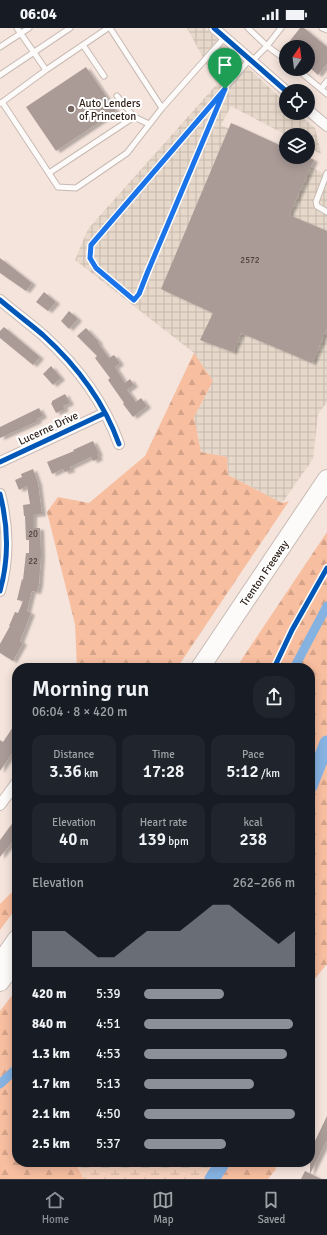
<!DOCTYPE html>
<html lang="en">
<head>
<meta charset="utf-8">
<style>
  :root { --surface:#171b24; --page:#20242c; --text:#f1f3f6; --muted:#9ea1a6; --line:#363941; --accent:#8c9099 }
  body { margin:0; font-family:Signika,sans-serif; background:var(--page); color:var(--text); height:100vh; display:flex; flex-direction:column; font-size:15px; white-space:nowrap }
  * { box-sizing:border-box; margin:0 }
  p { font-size:13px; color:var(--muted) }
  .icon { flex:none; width:22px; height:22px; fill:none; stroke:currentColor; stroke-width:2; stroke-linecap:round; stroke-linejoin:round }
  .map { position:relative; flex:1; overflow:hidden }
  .sheet { position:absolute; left:12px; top:635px; width:303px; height:504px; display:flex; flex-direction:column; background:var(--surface); border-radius:16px; box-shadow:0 2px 10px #0003 }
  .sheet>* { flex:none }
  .needle { width:26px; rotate:14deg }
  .controls { position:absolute; left:279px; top:12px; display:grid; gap:8px }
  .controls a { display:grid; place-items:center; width:36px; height:36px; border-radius:50%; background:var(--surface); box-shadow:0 2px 10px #0003; font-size:20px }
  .pin { position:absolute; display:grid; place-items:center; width:34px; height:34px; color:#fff; margin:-41px -17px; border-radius:50% 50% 50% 0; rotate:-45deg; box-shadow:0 0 4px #0007 }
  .pin .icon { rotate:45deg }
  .round { display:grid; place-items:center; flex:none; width:42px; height:42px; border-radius:16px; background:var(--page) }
  .overview { display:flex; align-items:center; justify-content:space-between; height:68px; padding:0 20px }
  h1 { font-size:22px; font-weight:600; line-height:30px }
  .figures { display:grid; grid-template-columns:repeat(3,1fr); gap:6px; height:68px; padding:4px 20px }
  .figures div { display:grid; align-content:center; border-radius:10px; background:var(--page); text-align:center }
  .figures b { font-size:17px; font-weight:600 }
  .figures small { font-size:11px; font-weight:400 }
  .figures p { font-size:11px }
  .chart { height:112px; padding:8px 20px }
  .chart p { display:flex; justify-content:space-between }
  .chart svg { width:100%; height:72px; margin-top:4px; fill:var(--accent); opacity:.7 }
  ul { padding:0 20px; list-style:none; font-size:13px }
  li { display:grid; grid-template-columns:64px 48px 1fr; align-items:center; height:30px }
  li i { height:10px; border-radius:5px; background:var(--accent) }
  .status { display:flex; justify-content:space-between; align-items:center; height:28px; padding:0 20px; background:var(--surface); direction:ltr }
  .status svg { height:11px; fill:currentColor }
  .menu { display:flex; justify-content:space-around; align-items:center; height:56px; border-top:1px solid var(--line); background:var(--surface); font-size:11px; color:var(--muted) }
  .menu a { display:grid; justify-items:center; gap:2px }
  .menu .selected { color:var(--accent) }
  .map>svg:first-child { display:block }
  .industrial { fill:url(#industrial-grid) }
  .forest { fill:url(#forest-firs) }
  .wetland { fill:url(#wetland-marsh) }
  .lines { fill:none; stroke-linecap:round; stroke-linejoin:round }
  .canal { stroke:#86b2e2; stroke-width:9 }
  .river { stroke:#86b2e2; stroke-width:15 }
  .building { fill:#aa9b97; filter:url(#shadow) }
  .service-casing { stroke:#c8bab3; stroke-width:7 }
  .minor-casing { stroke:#c8bab3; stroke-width:12 }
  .motorway-casing { stroke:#c8bab3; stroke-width:20 }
  .service { stroke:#fdfbfa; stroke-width:5 }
  .minor { stroke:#fdfbfa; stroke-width:10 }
  .motorway { stroke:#fdfbfa; stroke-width:18 }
  .cycleway-casing { stroke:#fff; stroke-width:8 }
  .cycleway { stroke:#0057b8; stroke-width:5 }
  .route-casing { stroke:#fff; stroke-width:8 }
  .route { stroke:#1a73e8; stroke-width:5 }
  .poi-dot { fill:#766760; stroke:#fff; stroke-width:1.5 }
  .labels { text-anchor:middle; stroke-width:4; stroke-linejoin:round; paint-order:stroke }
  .number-label { font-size:9px; fill:#50423c }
  .poi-label { font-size:11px; fill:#32241d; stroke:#fff; text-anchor:start }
  .street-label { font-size:11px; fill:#32241d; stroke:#fff }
</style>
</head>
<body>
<div class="status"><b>06:04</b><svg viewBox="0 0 49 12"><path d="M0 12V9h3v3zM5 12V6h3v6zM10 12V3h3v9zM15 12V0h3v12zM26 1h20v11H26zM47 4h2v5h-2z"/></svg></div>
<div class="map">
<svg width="327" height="1151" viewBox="0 0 327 1151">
  <defs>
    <pattern id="industrial-grid" width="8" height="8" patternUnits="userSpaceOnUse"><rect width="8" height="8" fill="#e6d8ca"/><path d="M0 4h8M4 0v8" fill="none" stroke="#c6b9ad"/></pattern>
    <pattern id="forest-firs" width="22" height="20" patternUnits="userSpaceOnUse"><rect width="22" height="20" fill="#f7bea0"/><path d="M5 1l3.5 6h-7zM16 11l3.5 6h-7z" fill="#d4a389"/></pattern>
    <pattern id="wetland-marsh" width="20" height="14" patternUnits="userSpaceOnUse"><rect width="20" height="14" fill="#f6d1be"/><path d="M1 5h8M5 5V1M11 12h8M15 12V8" fill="none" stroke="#d3b3a3"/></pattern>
    <filter id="shadow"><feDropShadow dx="4" dy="2" stdDeviation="1" flood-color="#0004"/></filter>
  </defs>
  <rect width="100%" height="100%" fill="#f4e4dc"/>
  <!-- industrial -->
  <path class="industrial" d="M187,0H205L286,75V85H297L315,100L321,126L308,119V107H286L231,78L221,97L286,127V129H290L327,147V374L318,386L313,431L282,475L228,447L227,429L201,424L194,389L213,353L194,325L75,232L88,201L217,56Z"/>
  <!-- forest -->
  <path class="forest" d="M194,325L213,353L194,389L201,424L227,429L228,447L282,475L289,473L177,640H77L75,596L47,484L58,469L89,475L145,428Z
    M327,504V936L310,957V640H236Z
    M17,859V879L0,902V876Z
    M17,961V1134H75L84,1151H0V983Z
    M228,1134H274L276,1141L268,1151H215Z"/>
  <!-- wetland -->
  <path class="wetland" d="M75,1134H228L215,1151H84Z"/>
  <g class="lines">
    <!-- canal -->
    <path class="canal" d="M294,640L327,578
      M0,1056L17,1040"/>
    <!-- river -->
    <path class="river" d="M310,758L327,715
      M212,1151L223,1134"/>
  </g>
  <!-- building -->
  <path class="building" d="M300,0H304L327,19V36L318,47L308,38V19H285Z
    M86,39L116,83L56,123L26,79Z
    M231,95L286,120V129H308L314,132L289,187L327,203V300L312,335L241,305L233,324L200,312L213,285L161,261Z
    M0,230L32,255L26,263L0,245Z
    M44,264L56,274L48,283L36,274Z
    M69,283L78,291L69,301L61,293Z
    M4,299L40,329L33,337L0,310V303Z
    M86,300L99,314L98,315L109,330L114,327L120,335L115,339L125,355L130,351L134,357L127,362L136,374L141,370L147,378L133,389L123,376L124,375L108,352L110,350L95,330L97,328L77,308Z
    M51,338L61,350L53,357L43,346Z
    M65,366L70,375L63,378L65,381L56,385L51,375H52V373Z
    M39,380L43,388L37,391L38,393L0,410V399Z
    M93,413L99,426H97L99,430L93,433L91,429L70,439L71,442L65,444L63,441L52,446L47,434L74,423L73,422Z
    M33,441L38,455L42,486L33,487V500H40L41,527L39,556L37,564L32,563L27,583L31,585L20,613L23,615L13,633L0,625V616L10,598H9L15,584L18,585L23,573L17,572L22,551L23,552L26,525H29V512H26L25,488H24L23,477L30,476L27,458L19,462L15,452L22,449L21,446Z
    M17,693V718L0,743V712L3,714Z
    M17,789V808L0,829V812Z
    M327,1088V1112L310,1146V1113L314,1115Z
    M305,1143L321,1151H301Z"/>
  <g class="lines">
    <defs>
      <path id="service" d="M17,0L46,42
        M110,0L162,80L225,9
        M248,0L267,18L252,33
        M281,0L267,18L286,32
        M322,0L327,2
        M83,17L104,48
        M0,19L29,0
        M297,41L327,66
        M0,47L70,0
        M225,61L144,252L139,266L134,272L96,240L90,230L91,217L250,31
        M321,61L327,53
        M117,68L134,89L149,96
        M2,74L58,159L76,160L127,125L162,80
        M1,75L46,42L108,0
        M49,145L134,89
        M327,145L316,174L317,178L327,184"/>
      <path id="minor" d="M214,0L286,63
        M308,82L327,98
        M0,272C14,284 29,295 43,307C76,337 104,374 119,416
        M0,434L105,385
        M0,466C8,497 9,531 0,563
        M0,777L17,754"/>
      <path id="motorway" d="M200,640L327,451
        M0,935L17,911
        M0,954L17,930"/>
    </defs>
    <!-- service casing -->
    <use href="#service" class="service-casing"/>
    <!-- minor casing -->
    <use href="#minor" class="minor-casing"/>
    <!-- motorway casing -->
    <use href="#motorway" class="motorway-casing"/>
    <!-- service -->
    <use href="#service" class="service"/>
    <!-- minor -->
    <use href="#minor" class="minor"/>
    <!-- motorway -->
    <use href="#motorway" class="motorway"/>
    <defs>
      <path id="cycleway" d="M214,0L286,63
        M0,272C14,284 29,295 43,307C76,337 104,374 119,416
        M0,434L105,385
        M0,466C8,497 9,531 0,563
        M274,640L292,602L327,540"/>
    </defs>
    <!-- cycleway casing -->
    <use href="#cycleway" class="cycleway-casing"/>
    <!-- cycleway -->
    <use href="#cycleway" class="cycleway"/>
  </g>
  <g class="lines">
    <defs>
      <path id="route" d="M225,61L148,243L139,266L134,272L96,240L90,230L91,217Z"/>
    </defs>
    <!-- route casing -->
    <use href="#route" class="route-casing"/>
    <!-- route -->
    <use href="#route" class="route"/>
  </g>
  <!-- markers -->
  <circle class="poi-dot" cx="71" cy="81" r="4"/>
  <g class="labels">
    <!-- number labels -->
    <g class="number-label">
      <text x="250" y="235">2572</text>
      <text x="33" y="509">20</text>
      <text x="33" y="536">22</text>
    </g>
    <!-- poi labels -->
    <g class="poi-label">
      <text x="79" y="79">Auto Lenders<tspan x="79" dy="13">of Princeton</tspan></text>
    </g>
    <!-- street labels -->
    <g class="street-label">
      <text transform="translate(48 400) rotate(-25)" y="4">Lucerne Drive</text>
      <text transform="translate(264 545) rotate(-56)" y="4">Trenton Freeway</text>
    </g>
  </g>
</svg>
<div class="controls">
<a><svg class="needle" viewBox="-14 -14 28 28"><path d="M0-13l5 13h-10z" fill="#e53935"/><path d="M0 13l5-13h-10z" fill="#9ea1a6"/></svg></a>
<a><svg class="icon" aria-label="locate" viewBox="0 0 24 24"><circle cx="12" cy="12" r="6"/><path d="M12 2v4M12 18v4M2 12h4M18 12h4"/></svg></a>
<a><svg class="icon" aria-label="layers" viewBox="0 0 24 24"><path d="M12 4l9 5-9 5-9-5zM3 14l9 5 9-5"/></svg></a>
</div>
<div class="pin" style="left:225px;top:61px;background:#1e9e55"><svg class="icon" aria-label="arrive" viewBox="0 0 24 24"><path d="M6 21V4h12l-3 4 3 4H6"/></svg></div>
<section class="sheet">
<div class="overview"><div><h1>Morning run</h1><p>06:04 · 8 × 420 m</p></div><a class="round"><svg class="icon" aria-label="share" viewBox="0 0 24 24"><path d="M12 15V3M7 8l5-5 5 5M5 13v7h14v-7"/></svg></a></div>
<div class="figures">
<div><p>Distance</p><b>3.36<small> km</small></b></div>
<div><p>Time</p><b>17:28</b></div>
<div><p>Pace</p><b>5:12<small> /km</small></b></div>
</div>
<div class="figures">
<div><p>Elevation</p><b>40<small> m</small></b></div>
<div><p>Heart rate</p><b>139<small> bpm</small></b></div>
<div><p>kcal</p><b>238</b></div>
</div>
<div class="chart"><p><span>Elevation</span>262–266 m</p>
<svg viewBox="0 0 160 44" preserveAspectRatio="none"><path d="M0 44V22L10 22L20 22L30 30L40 38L50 38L60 30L70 22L80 22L90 22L100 14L110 6L120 6L130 14L140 22L150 30L160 22V44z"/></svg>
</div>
<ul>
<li><b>420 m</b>5:39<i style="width:53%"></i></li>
<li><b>840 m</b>4:51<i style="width:99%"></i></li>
<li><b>1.3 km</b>4:53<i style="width:95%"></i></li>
<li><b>1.7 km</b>5:13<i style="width:73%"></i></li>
<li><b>2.1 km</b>4:50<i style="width:100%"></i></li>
<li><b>2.5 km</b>5:37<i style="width:54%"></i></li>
</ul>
</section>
</div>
<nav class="menu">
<a class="selected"><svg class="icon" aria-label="home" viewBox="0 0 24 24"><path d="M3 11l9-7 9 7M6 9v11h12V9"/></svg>Home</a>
<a><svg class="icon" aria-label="map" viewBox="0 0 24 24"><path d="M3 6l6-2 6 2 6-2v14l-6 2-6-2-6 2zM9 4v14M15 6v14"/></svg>Map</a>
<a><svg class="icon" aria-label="saved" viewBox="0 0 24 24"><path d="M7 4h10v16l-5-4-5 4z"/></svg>Saved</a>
</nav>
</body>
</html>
